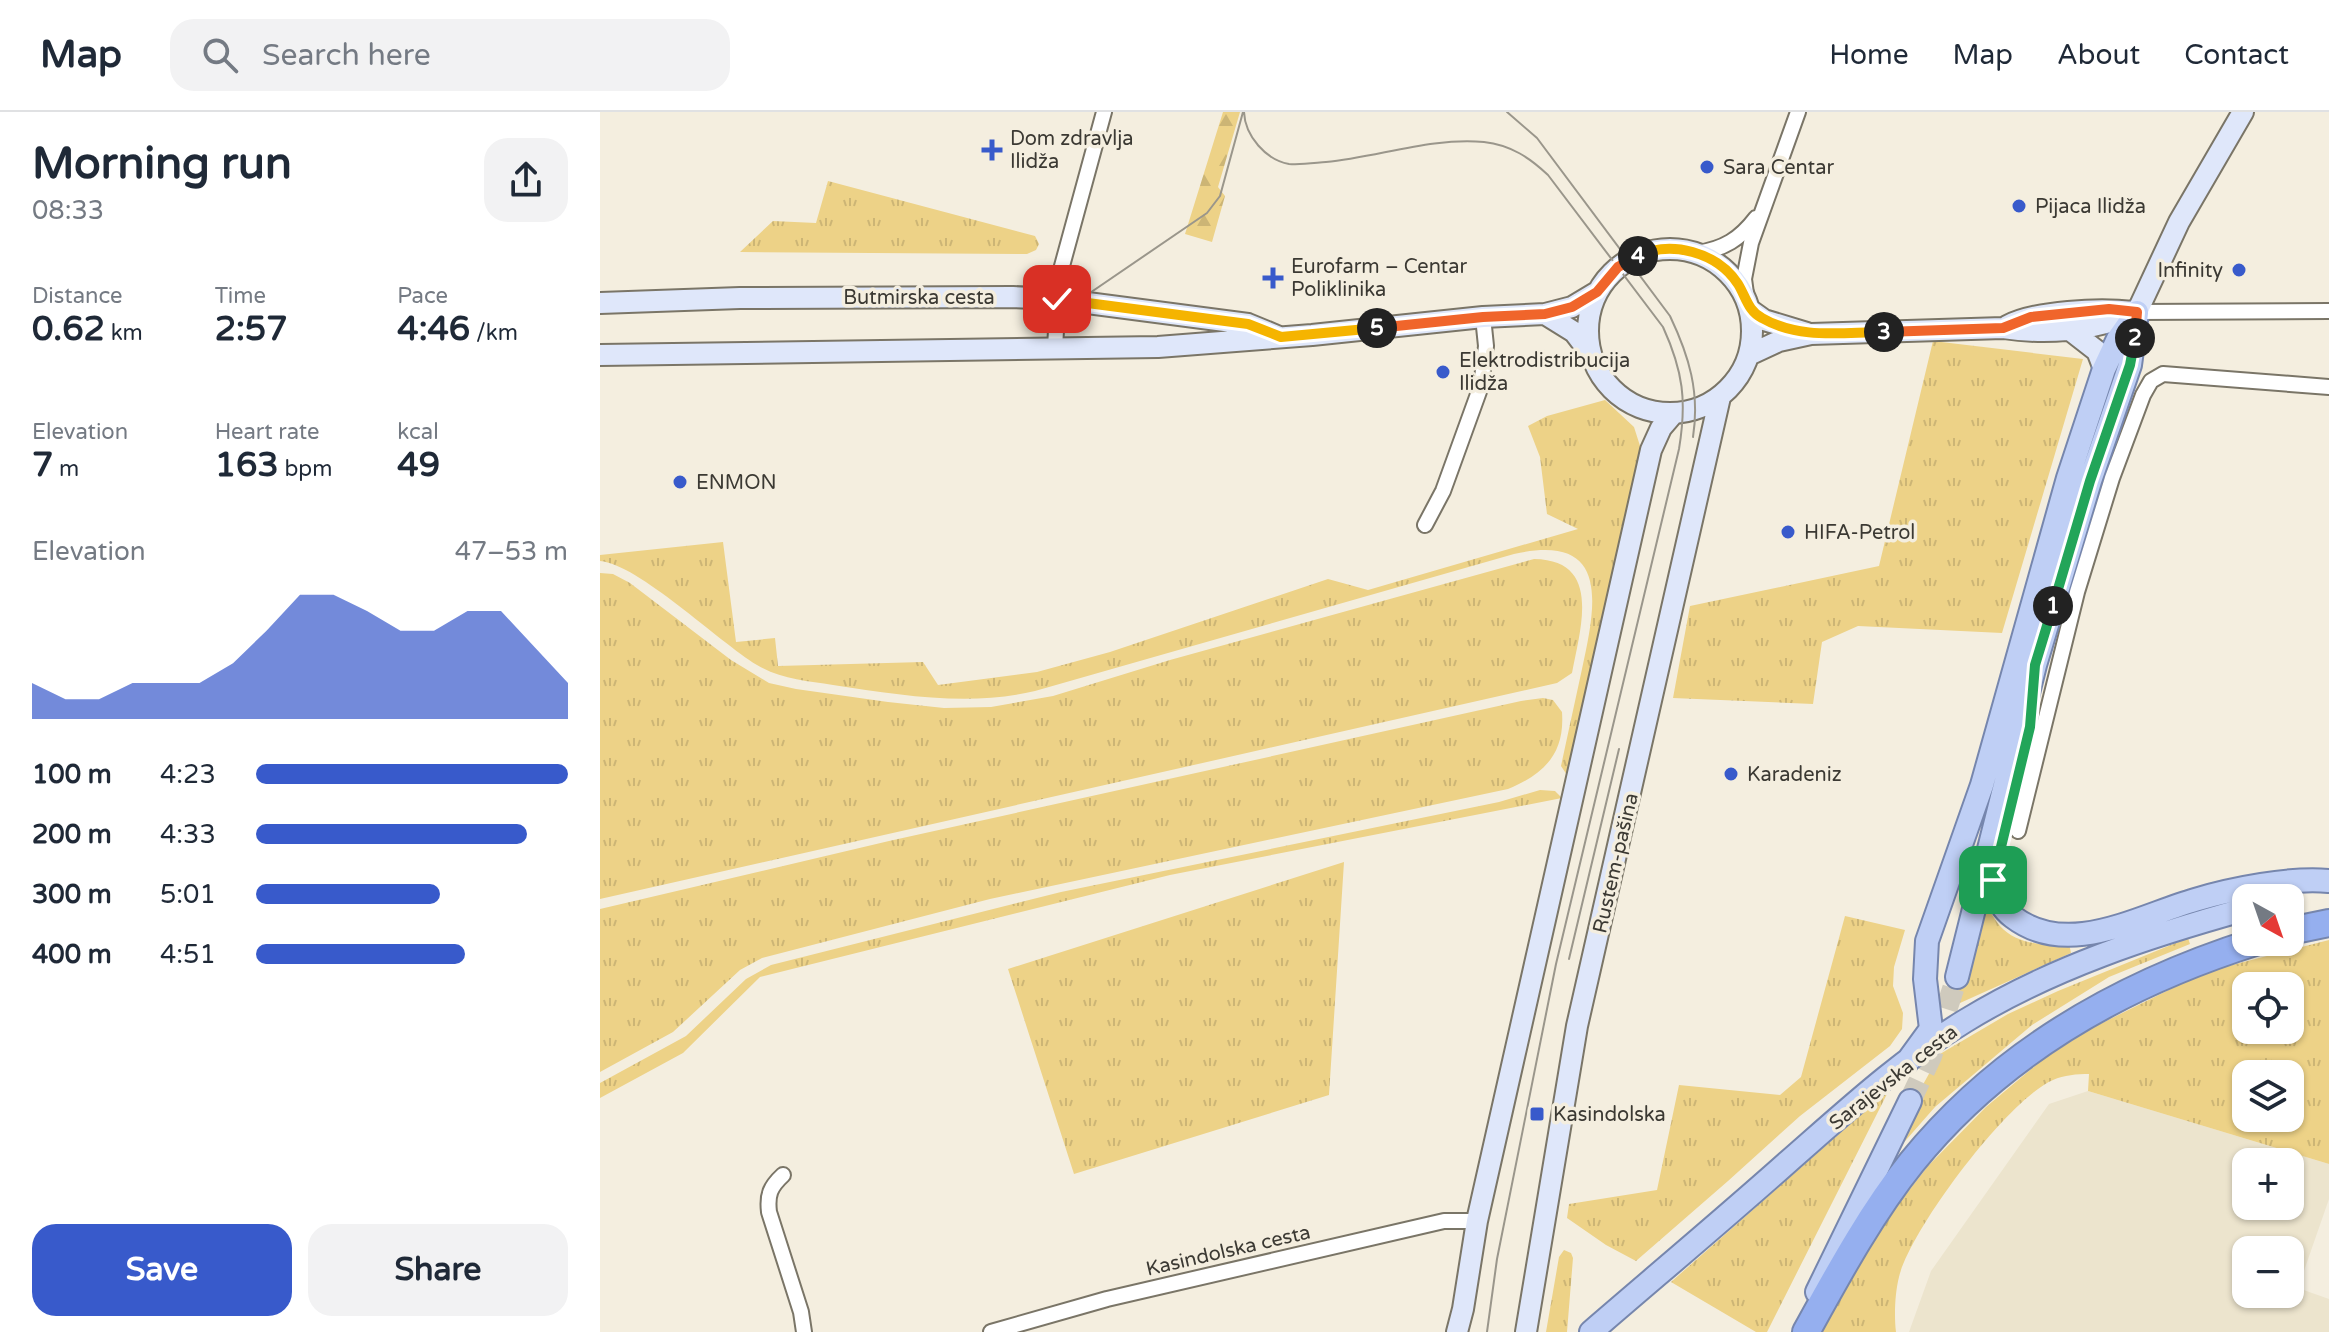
<!DOCTYPE html>
<html lang="en">
<head>
<meta charset="utf-8">
<style>
  :root { --surface:#fff; --page:#f2f2f3; --text:#1f2937; --muted:#747a83; --line:#e0e1e3; --accent:#385acb }
  body { margin:0; font-family:"Varela Round",sans-serif; background:var(--page); color:var(--text); height:100vh; display:flex; flex-direction:column; font-size:30px; white-space:nowrap }
  * { box-sizing:border-box; margin:0 }
  p { font-size:26px; color:var(--muted) }
  .icon { flex:none; width:44px; height:44px; fill:none; stroke:currentColor; stroke-width:2; stroke-linecap:round; stroke-linejoin:round }
  .map { position:relative; flex:1; overflow:hidden }
  .sheet { display:flex; flex-direction:column; background:var(--surface); width:600px }
  .sheet>* { flex:none }
  .needle { width:52px; rotate:140deg }
  .buttons { position:absolute; left:1632px; top:772px; display:grid; gap:16px }
  .buttons a { display:grid; place-items:center; width:72px; height:72px; border-radius:16px; background:var(--surface); box-shadow:0 2px 6px #0004; font-size:40px }
  .pin { position:absolute; display:grid; place-items:center; width:68px; height:68px; color:#fff; margin:-34px; border-radius:16px; box-shadow:0 4px 12px #0006 }
  .km { position:absolute; width:40px; height:40px; margin:-20px; border-radius:50%; background:#222; color:#fff; font-size:22px; line-height:40px; text-align:center }
  .round { display:grid; place-items:center; flex:none; width:84px; height:84px; border-radius:24px; background:var(--page) }
  .head { display:flex; align-items:center; justify-content:space-between; height:136px; padding:0 32px }
  h1 { font-size:44px; font-weight:800; line-height:60px }
  .metrics { display:grid; grid-template-columns:repeat(3,1fr); gap:12px; height:136px; padding:8px 32px }
  .metrics div { display:grid; align-content:center }
  .metrics b { font-size:34px; font-weight:800 }
  .metrics small { font-size:22px; font-weight:400 }
  .metrics p { font-size:22px }
  .chart { height:224px; padding:16px 32px }
  .chart p { display:flex; justify-content:space-between }
  .chart svg { width:100%; height:144px; margin-top:8px; fill:var(--accent); opacity:.7 }
  .action { display:flex; gap:16px; margin-top:auto; padding:16px 32px }
  .action a { flex:1; height:92px; border-radius:24px; background:var(--accent); color:#fff; font-size:32px; font-weight:800; line-height:92px; text-align:center }
  .action a+a { background:var(--page); color:var(--text) }
  ul { padding:0 32px; list-style:none; font-size:26px }
  li { display:grid; grid-template-columns:128px 96px 1fr; align-items:center; height:60px }
  li i { height:20px; border-radius:10px; background:var(--accent) }
  header { display:flex; align-items:center; gap:48px; box-sizing:border-box; height:112px; padding:0 40px; background:var(--surface); border-bottom:2px solid var(--line) }
  header strong { font-size:38px }
  nav { display:flex; gap:44px; margin-inline-start:auto; font-size:28px }
  .search { width:560px; height:72px; background:var(--page); display:flex; align-items:center; gap:20px; box-sizing:border-box; padding:0 28px; border-radius:24px; color:var(--muted); font-size:30px }
  main { display:flex; flex:1; min-height:0 }
  .map>svg:first-child { display:block }
  .built { fill:#ece4cd; fill-rule:evenodd }
  .grass { fill:url(#grass-tufts); fill-rule:evenodd }
  .forest { fill:url(#forest-firs) }
  .lines { fill:none; stroke-linecap:round; stroke-linejoin:round }
  .primary-tunnel { stroke:#cfcabd; stroke-width:22; stroke-dasharray:22 11; stroke-linecap:butt }
  .street-casing { stroke:#7a7567; stroke-width:18 }
  .secondary-casing { stroke:#7a7567; stroke-width:24 }
  .primary-casing { stroke:#7686ad; stroke-width:26 }
  .highway-casing { stroke:#7686ad; stroke-width:30 }
  .street { stroke:#fff; stroke-width:14 }
  .secondary { stroke:#dfe7fa; stroke-width:20 }
  .primary { stroke:#bfcff5; stroke-width:22 }
  .highway { stroke:#95afef; stroke-width:26 }
  .tram { stroke:#9a968b; stroke-width:2 }
  .split-1-casing { stroke:#fff; stroke-width:16 }
  .split-2-casing { stroke:#fff; stroke-width:16 }
  .split-3-casing { stroke:#fff; stroke-width:16 }
  .split-4-casing { stroke:#fff; stroke-width:16 }
  .split-5-casing { stroke:#fff; stroke-width:16 }
  .split-6-casing { stroke:#fff; stroke-width:16 }
  .split-1 { stroke:#22a559; stroke-width:10 }
  .split-2 { stroke:#22a559; stroke-width:10 }
  .split-3 { stroke:#f0652b; stroke-width:10 }
  .split-4 { stroke:#f5b400; stroke-width:10 }
  .split-5 { stroke:#f0652b; stroke-width:10 }
  .split-6 { stroke:#f5b400; stroke-width:10 }
  .poi-dot { fill:#385acb; stroke:#f4eedf; stroke-width:3 }
  .labels { text-anchor:middle; stroke-width:7; stroke-linejoin:round; paint-order:stroke }
  .poi-label { font-size:20px; fill:#3b3933; stroke:#f4eedf; text-anchor:start }
  .street-label { font-size:20px; fill:#3b3933; stroke:#f4eedf }
</style>
</head>
<body>
<header>
<strong>Map</strong>
<div class="search"><svg class="icon" aria-label="search" viewBox="0 0 24 24"><circle cx="10" cy="10" r="6"/><path d="M15 15l6 6"/></svg>Search here</div>
<nav><a>Home</a><a>Map</a><a>About</a><a>Contact</a></nav>
</header>
<main>
<section class="sheet">
<div class="head"><div><h1>Morning run</h1><p>08:33</p></div><a class="round"><svg class="icon" aria-label="share" viewBox="0 0 24 24"><path d="M12 15V3M7 8l5-5 5 5M5 13v7h14v-7"/></svg></a></div>
<div class="metrics">
<div><p>Distance</p><b>0.62<small> km</small></b></div>
<div><p>Time</p><b>2:57</b></div>
<div><p>Pace</p><b>4:46<small> /km</small></b></div>
</div>
<div class="metrics">
<div><p>Elevation</p><b>7<small> m</small></b></div>
<div><p>Heart rate</p><b>163<small> bpm</small></b></div>
<div><p>kcal</p><b>49</b></div>
</div>
<div class="chart"><p><span>Elevation</span>47–53 m</p>
<svg viewBox="0 0 160 44" preserveAspectRatio="none"><path d="M0 44V33L10 38L20 38L30 33L40 33L50 33L60 27L70 17L80 6L90 6L100 11L110 17L120 17L130 11L140 11L150 22L160 33V44z"/></svg>
</div>
<ul>
<li><b>100 m</b>4:23<i style="width:100%"></i></li>
<li><b>200 m</b>4:33<i style="width:87%"></i></li>
<li><b>300 m</b>5:01<i style="width:59%"></i></li>
<li><b>400 m</b>4:51<i style="width:67%"></i></li>
</ul>
<div class="action"><a>Save</a><a>Share</a></div>
</section>
<div class="map">
<svg width="1729" height="1220" viewBox="0 0 1729 1220">
  <defs>
    <pattern id="grass-tufts" width="24" height="20" patternUnits="userSpaceOnUse" patternTransform="scale(2)"><rect width="24" height="20" fill="#edd287"/><path d="M3 7l-1-3M5 7V3M7 7l1-3M15 17l-1-3M17 17v-4M19 17l1-3" fill="none" stroke="#ccb575"/></pattern>
    <pattern id="forest-firs" width="22" height="20" patternUnits="userSpaceOnUse" patternTransform="scale(2)"><rect width="22" height="20" fill="#edd287"/><path d="M5 1l3.5 6h-7zM16 11l3.5 6h-7z" fill="#ccb575"/></pattern>
  </defs>
  <rect width="100%" height="100%" fill="#f4eedf"/>
  <!-- built -->
  <path class="built" d="M1488,979L1729,1052V1087L1698,1176L1729,1187V1220H1309L1331,1159L1449,992ZM1646,1050H1690V1094H1646ZM1646,1138H1690V1182H1646Z"/>
  <!-- grass -->
  <path class="grass" d="M228,69L435,124L439,132L436,138L427,142L140,140L173,109L216,111Z
    M1333,229L1483,247L1402,521L1258,514L1222,530L1213,592L1073,586L1090,494L1279,454Z
    M1005,288L1034,315L1041,337L967,663L961,654C968,622 975,589 982,557C996,493 1011,420 914,442L435,579C369,595 300,583 233,573C207,569 180,567 157,553C119,530 38,452 0,449V443L123,430L136,530L175,526L178,554L323,550L338,573L437,560L510,540L728,467L768,478L978,417L947,402L940,345L928,314L947,304Z
    M934,447C1003,448 980,517 972,561L957,571L0,787V461L13,462L30,471L131,548L169,571L196,577L288,590L344,596L391,595L453,584L570,548Z
    M943,586L953,588L962,600C965,642 944,662 908,677L390,787L162,846L140,858L73,920L0,960V797L289,729L921,589Z
    M940,678L955,679L962,686L570,763L160,865L83,941L0,986V971L86,924L146,867L171,853L461,780L899,690Z
    M744,750L729,983L474,1062L408,857Z
    M1382,786C1388,794 1393,806 1400,814C1417,833 1446,834 1469,831L1471,841L1360,891L1354,887Z
    M1245,804L1305,818L1294,855L1293,874L1303,901L1302,917L1290,934L1200,1004L1128,1069L1036,1149L1006,1133L967,1106L969,1092L1057,1078L1079,973L1180,983L1201,965Z
    M1588,826L1590,832L1509,865L1432,913L1335,995L1292,1044L1277,1055L1340,942L1408,902L1458,879Z
    M1729,828V1052L1488,979L1489,962C1477,962 1464,963 1453,968C1408,987 1310,1118 1299,1165C1295,1181 1294,1203 1296,1220H1221L1282,1113L1328,1054L1386,995L1442,948L1492,916L1605,860ZM1646,874H1690V918H1646ZM1646,962H1690V1006H1646Z
    M1289,978L1167,1220H1156L1071,1170Z
    M964,1138L971,1141L973,1146L967,1220H946L959,1145Z"/>
  <!-- forest -->
  <path class="forest" d="M623,0H640L618,75L625,84L612,130L585,122Z"/>
  <g class="lines">
    <!-- primary-tunnel -->
    <path class="primary-tunnel" d="M1310,989L1331,944L1357,865"/>
    <defs>
      <path id="street" d="M1097,141C1124,137 1140,127 1156,106
        M1147,189L1144,167L1151,131L1198,0
        M1537,200L1729,199
        M455,236L459,165L504,0
        M825,413L843,379L881,274L886,234L883,205
        M1418,719L1477,480L1512,366L1543,283L1551,269L1563,262L1729,275
        M183,1063C170,1075 167,1083 169,1100L201,1200L204,1220
        M391,1220L507,1187L844,1109H877"/>
      <path id="secondary" d="M988 219a82 82 0 1 1 164 0a82 82 0 1 1-164 0Z
        M0,191L140,186L413,185L457,187L648,212L677,224
        M1150,198L1164,208L1207,221
        M1537,200L1579,110L1643,0
        M945,202L974,220L990,241
        M1407,214C1435,199 1500,196 1533,200
        M1470,218L1497,239L1504,257
        M0,243L558,235L712,223L883,205L945,202L972,195L997,180
        M1149,243L1179,229L1211,222L1403,216C1450,223 1493,219 1537,200
        M857,1220L863,1197L877,1109L1051,338L1061,316L1073,302
        M926,1220L977,914L1120,285"/>
      <path id="primary" d="M1398,744C1393,768 1392,789 1413,805C1468,847 1539,804 1595,788C1631,777 1692,765 1729,769
        M1357,865L1435,553L1490,369L1530,253L1537,201
        M1307,950L1331,917L1325,867L1327,829L1382,673L1468,366L1504,257L1518,227L1537,200
        M1217,1180L1310,989
        M991,1220C1057,1163 1124,1107 1189,1049C1245,1000 1301,948 1365,909C1451,856 1549,824 1646,797"/>
      <path id="highway" d="M1690,819L1729,811
        M1206,1220C1238,1162 1271,1101 1312,1050C1401,940 1522,872 1655,830"/>
    </defs>
    <!-- street casing -->
    <use href="#street" class="street-casing"/>
    <!-- secondary casing -->
    <use href="#secondary" class="secondary-casing"/>
    <!-- primary casing -->
    <use href="#primary" class="primary-casing"/>
    <!-- highway casing -->
    <use href="#highway" class="highway-casing"/>
    <!-- street -->
    <use href="#street" class="street"/>
    <!-- secondary -->
    <use href="#secondary" class="secondary"/>
    <!-- primary -->
    <use href="#primary" class="primary"/>
    <!-- highway -->
    <use href="#highway" class="highway"/>
    <!-- tram -->
    <path class="tram" d="M644,0C645,24 666,48 689,52C701,53 714,51 726,50C778,45 832,25 884,30C911,33 930,46 948,63L1063,215C1083,259 1087,289 1079,337L956,852L897,1147L887,1220
      M907,0L937,26L1070,204C1089,244 1100,280 1093,325
      M428,204H448L462,200L607,101L620,84L643,0
      M969,847L1019,637"/>
  </g>
  <g class="lines">
    <defs>
      <path id="split-1" d="M1393,768L1430,615L1435,553L1453,494"/>
      <path id="split-2" d="M1453,494L1490,369L1530,253L1535,226"/>
      <path id="split-3" d="M1284,220L1403,216L1431,205L1509,197L1537,200L1535,226"/>
      <path id="split-4" d="M1038,144C1071,128 1117,140 1138,172C1146,185 1148,199 1162,206C1200,228 1243,220 1284,220"/>
      <path id="split-5" d="M777,216L883,205L945,202L972,195L997,180L1018,155L1038,144"/>
      <path id="split-6" d="M457,187L648,212L681,225L777,216"/>
    </defs>
    <!-- split-1 casing -->
    <use href="#split-1" class="split-1-casing"/>
    <!-- split-2 casing -->
    <use href="#split-2" class="split-2-casing"/>
    <!-- split-3 casing -->
    <use href="#split-3" class="split-3-casing"/>
    <!-- split-4 casing -->
    <use href="#split-4" class="split-4-casing"/>
    <!-- split-5 casing -->
    <use href="#split-5" class="split-5-casing"/>
    <!-- split-6 casing -->
    <use href="#split-6" class="split-6-casing"/>
    <!-- split-1 -->
    <use href="#split-1" class="split-1"/>
    <!-- split-2 -->
    <use href="#split-2" class="split-2"/>
    <!-- split-3 -->
    <use href="#split-3" class="split-3"/>
    <!-- split-4 -->
    <use href="#split-4" class="split-4"/>
    <!-- split-5 -->
    <use href="#split-5" class="split-5"/>
    <!-- split-6 -->
    <use href="#split-6" class="split-6"/>
  </g>
  <!-- markers -->
  <g class="poi-dot">
    <path d="M388 26h8v8h8v8h-8v8h-8v-8h-8v-8h8z"/>
    <circle cx="1107" cy="55" r="8"/>
    <circle cx="1419" cy="94" r="8"/>
    <circle cx="1639" cy="158" r="8"/>
    <path d="M669 154h8v8h8v8h-8v8h-8v-8h-8v-8h8z"/>
    <circle cx="843" cy="260" r="8"/>
    <circle cx="80" cy="370" r="8"/>
    <circle cx="1188" cy="420" r="8"/>
    <circle cx="1131" cy="662" r="8"/>
    <rect x="929" y="994" width="16" height="16" rx="4"/>
  </g>
  <g class="labels">
    <!-- poi labels -->
    <g class="poi-label">
      <text x="410" y="33">Dom zdravlja<tspan x="410" dy="23">Ilidža</tspan></text>
      <text x="1123" y="62">Sara Centar</text>
      <text x="1435" y="101">Pijaca Ilidža</text>
      <text x="691" y="161">Eurofarm – Centar<tspan x="691" dy="23">Poliklinika</tspan></text>
      <text x="1623" y="165" text-anchor="end">Infinity</text>
      <text x="859" y="255">Elektrodistribucija<tspan x="859" dy="23">Ilidža</tspan></text>
      <text x="96" y="377">ENMON</text>
      <text x="1204" y="427">HIFA-Petrol</text>
      <text x="1147" y="669">Karadeniz</text>
      <text x="953" y="1009">Kasindolska</text>
    </g>
    <!-- street labels -->
    <g class="street-label">
      <text x="319" y="192">Butmirska cesta</text>
      <text transform="translate(1015 751) rotate(-77)" y="7">Rustem-pašina</text>
      <text transform="translate(1293 965) rotate(-38)" y="7">Sarajevska cesta</text>
      <text transform="translate(628 1138) rotate(-13)" y="7">Kasindolska cesta</text>
    </g>
  </g>
</svg>
<div class="buttons">
<a><svg class="needle" viewBox="-14 -14 28 28"><path d="M0-13l5 13h-10z" fill="#e53935"/><path d="M0 13l5-13h-10z" fill="#747a83"/></svg></a>
<a><svg class="icon" aria-label="locate" viewBox="0 0 24 24"><circle cx="12" cy="12" r="6"/><path d="M12 2v4M12 18v4M2 12h4M18 12h4"/></svg></a>
<a><svg class="icon" aria-label="layers" viewBox="0 0 24 24"><path d="M12 4l9 5-9 5-9-5zM3 14l9 5 9-5"/></svg></a>
<a>+</a>
<a>−</a>
</div>
<div class="pin" style="left:1393px;top:768px;background:#1e9e55"><svg class="icon" aria-label="arrive" viewBox="0 0 24 24"><path d="M6 21V4h12l-3 4 3 4H6"/></svg></div>
<div class="pin" style="left:457px;top:187px;background:#d93025"><svg class="icon" aria-label="check" viewBox="0 0 24 24"><path d="M5 12l5 5 9-10"/></svg></div>
<b class="km" style="left:1453px;top:494px">1</b>
<b class="km" style="left:1535px;top:226px">2</b>
<b class="km" style="left:1284px;top:220px">3</b>
<b class="km" style="left:1038px;top:144px">4</b>
<b class="km" style="left:777px;top:216px">5</b>
</div>
</main>
</body>
</html>
